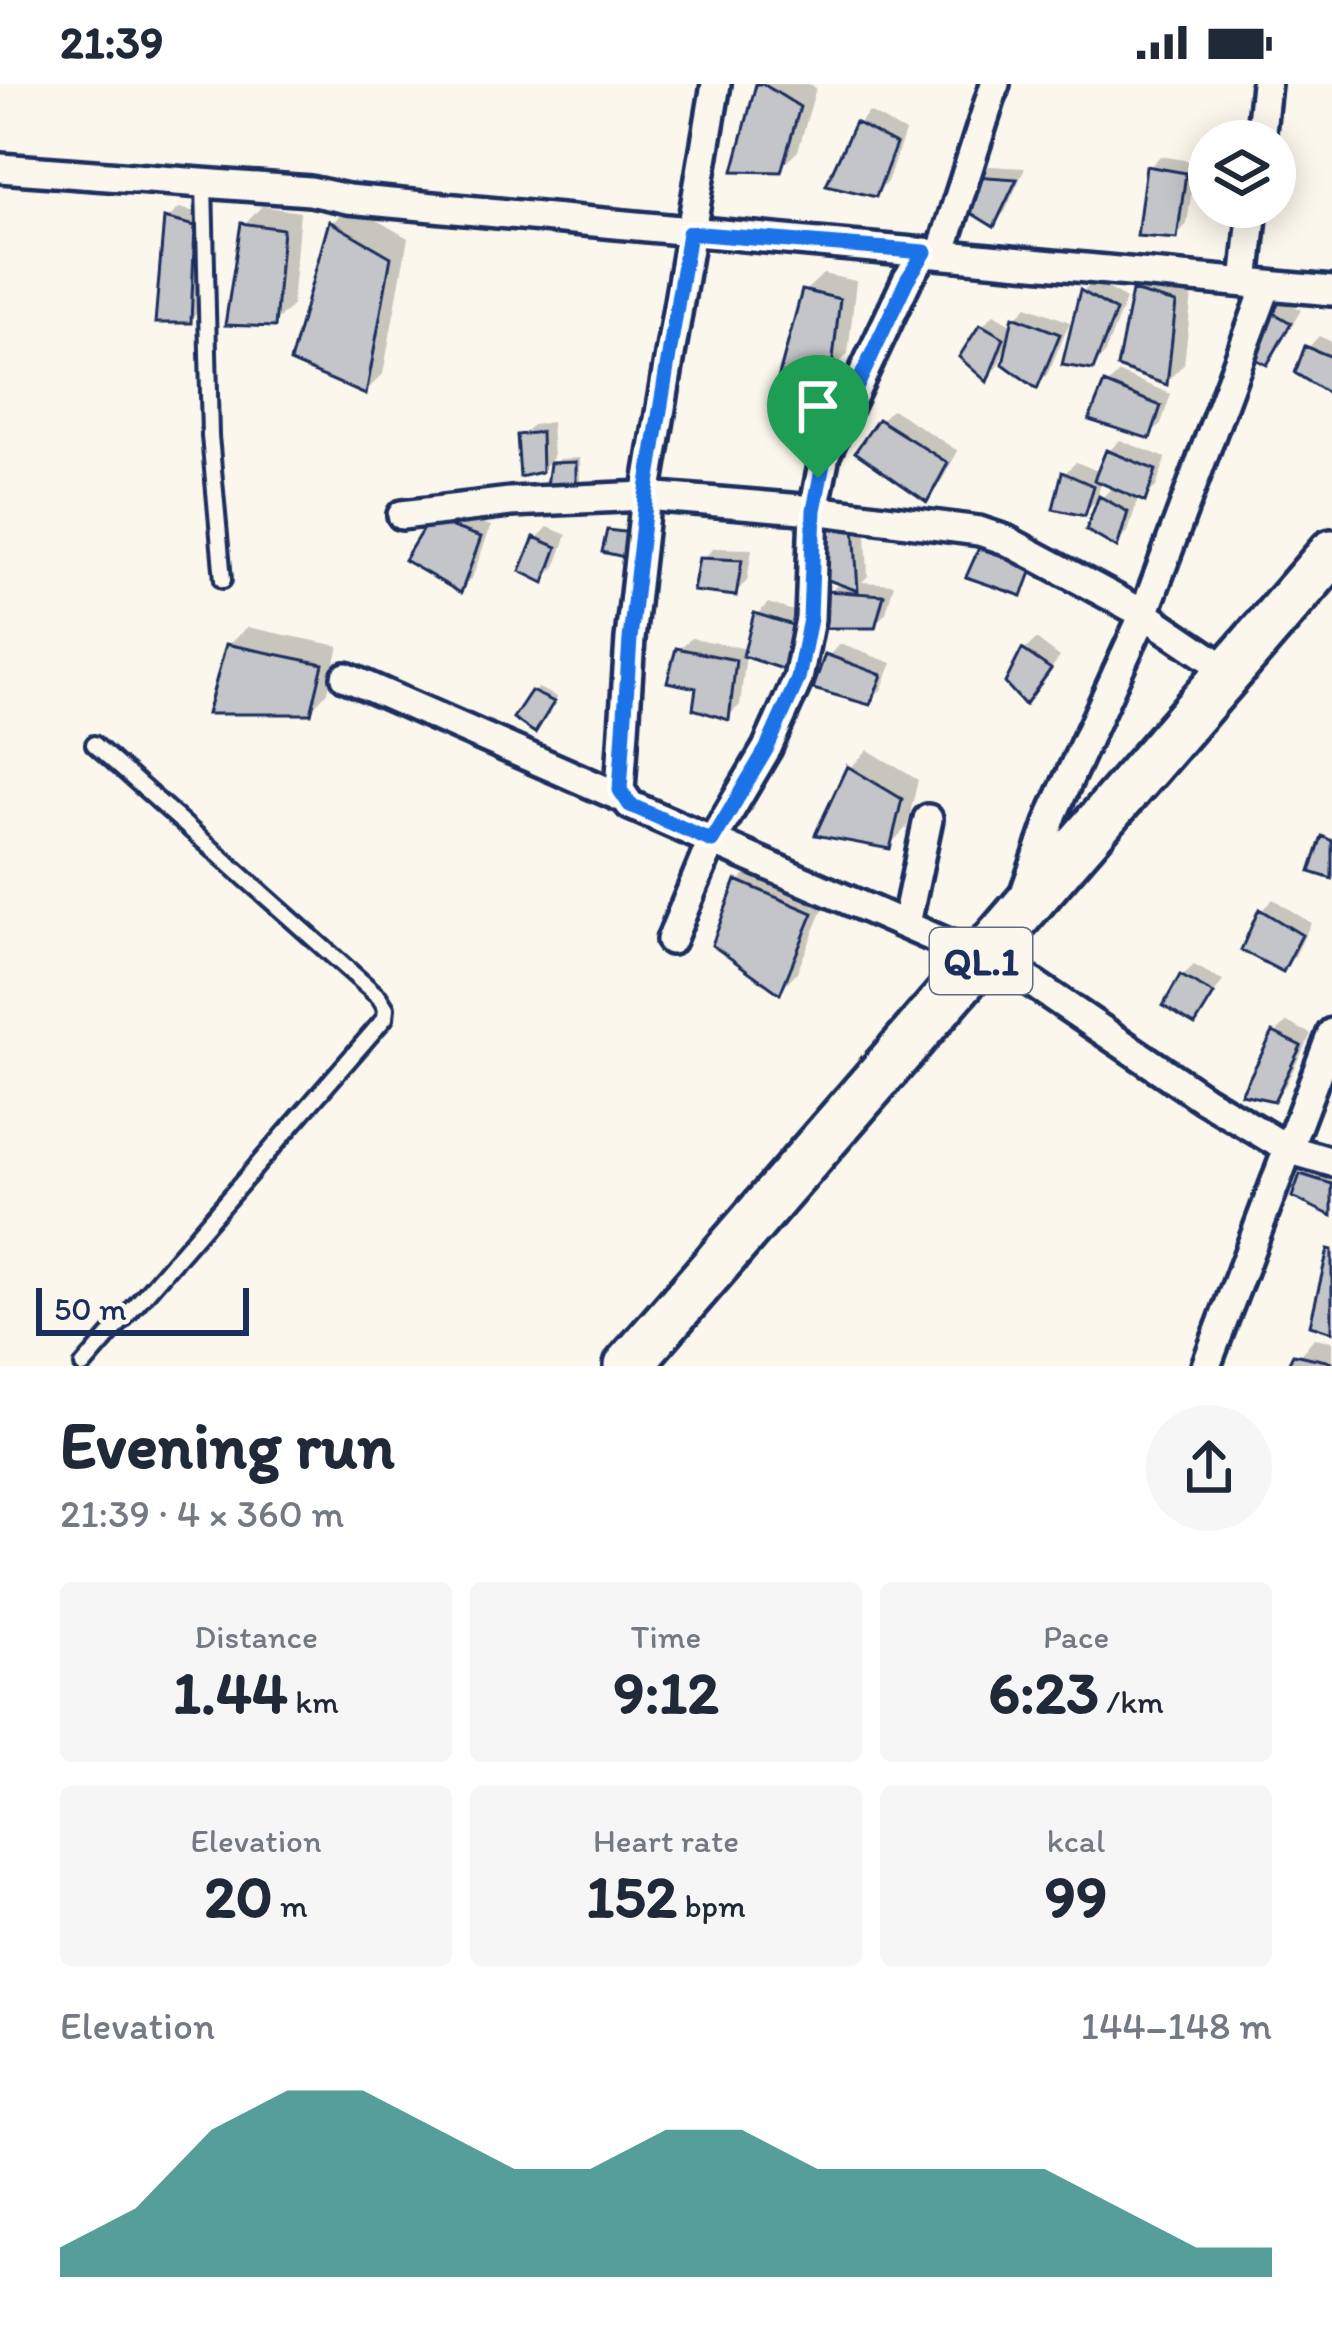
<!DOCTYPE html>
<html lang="en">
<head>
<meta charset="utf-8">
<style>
  :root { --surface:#fff; --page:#f6f6f7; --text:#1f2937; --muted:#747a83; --accent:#0f766e }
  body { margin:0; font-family:Itim,sans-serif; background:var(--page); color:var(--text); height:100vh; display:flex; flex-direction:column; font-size:45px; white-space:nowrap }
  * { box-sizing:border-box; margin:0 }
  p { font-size:39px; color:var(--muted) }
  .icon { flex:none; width:66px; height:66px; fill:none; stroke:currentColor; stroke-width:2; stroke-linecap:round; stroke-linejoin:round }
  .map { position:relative; height:1282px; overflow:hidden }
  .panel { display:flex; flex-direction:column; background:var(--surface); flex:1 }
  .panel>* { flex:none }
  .controls { position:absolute; left:1188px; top:36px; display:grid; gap:24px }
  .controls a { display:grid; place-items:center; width:108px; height:108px; border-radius:50%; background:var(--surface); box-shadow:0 6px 30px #0003; font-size:60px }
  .scale { position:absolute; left:36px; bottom:30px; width:213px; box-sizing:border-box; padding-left:12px; border:6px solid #1b2f5e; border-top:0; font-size:33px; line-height:42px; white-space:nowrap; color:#1b2f5e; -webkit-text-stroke:9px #fbf7ec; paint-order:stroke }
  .pin { position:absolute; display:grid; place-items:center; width:102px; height:102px; color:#fff; margin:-123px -51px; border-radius:50% 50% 50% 0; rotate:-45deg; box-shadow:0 0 12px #0007 }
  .pin .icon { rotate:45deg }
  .round { display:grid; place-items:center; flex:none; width:126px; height:126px; border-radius:63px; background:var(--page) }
  .summary { display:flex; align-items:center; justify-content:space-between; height:204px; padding:0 60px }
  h1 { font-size:66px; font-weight:700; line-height:90px }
  .metrics { display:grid; grid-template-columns:repeat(3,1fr); gap:18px; height:204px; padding:12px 60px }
  .metrics div { display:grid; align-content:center; border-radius:12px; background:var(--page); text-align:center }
  .metrics b { font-size:60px; font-weight:700 }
  .metrics small { font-size:33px; font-weight:400 }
  .metrics p { font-size:33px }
  .chart { height:336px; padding:24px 60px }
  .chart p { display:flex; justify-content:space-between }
  .chart svg { width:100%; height:216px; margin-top:12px; fill:var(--accent); opacity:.7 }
  .status { display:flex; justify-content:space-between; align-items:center; height:84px; padding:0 60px; background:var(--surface); direction:ltr }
  .status svg { height:33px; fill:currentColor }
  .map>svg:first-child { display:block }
  .shadow { fill:#0003 }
  .building { fill:#c3c5c9; stroke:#1b2f5e; stroke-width:3 }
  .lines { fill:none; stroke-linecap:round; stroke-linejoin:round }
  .service-casing { stroke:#1b2f5e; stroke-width:22 }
  .minor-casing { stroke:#1b2f5e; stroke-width:36 }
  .trunk-casing { stroke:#1b2f5e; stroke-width:54 }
  .service { stroke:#fbf7ec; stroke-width:14 }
  .minor { stroke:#fbf7ec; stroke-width:27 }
  .trunk { stroke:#fbf7ec; stroke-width:45 }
  .route-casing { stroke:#fff; stroke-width:24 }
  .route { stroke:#1a73e8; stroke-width:15 }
  .labels { text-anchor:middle; stroke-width:9; stroke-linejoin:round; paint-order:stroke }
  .shield { fill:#fbf7ec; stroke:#5e6b89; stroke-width:3 }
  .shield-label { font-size:39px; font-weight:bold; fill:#1b2f5e }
</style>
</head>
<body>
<div class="status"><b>21:39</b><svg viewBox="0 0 49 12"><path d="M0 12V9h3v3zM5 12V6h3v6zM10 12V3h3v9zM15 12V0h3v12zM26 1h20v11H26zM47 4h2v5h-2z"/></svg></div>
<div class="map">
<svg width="1332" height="1282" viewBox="0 0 1332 1282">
  <rect width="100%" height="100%" fill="#fbf7ec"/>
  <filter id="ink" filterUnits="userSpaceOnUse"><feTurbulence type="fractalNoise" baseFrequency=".00833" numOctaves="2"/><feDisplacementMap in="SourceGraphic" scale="24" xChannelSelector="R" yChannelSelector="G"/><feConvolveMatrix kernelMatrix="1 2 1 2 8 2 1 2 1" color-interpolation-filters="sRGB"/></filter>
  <g filter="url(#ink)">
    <!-- shadow -->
    <path class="shadow" d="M759,0H809L816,4L798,67L779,85Z
      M869,28L905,48L887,98L875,110L858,40Z
      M1160,72L1196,78L1187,140L1176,152L1149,84Z
      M989,82L1025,84L1005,128L993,139L977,94Z
      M350,121L408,154L383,290L365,308L294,277L332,139Z
      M262,122L300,128L292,222L273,240L244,141Z
      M179,124L206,130L202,224L190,236L167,136Z
      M823,190L856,197L848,270L830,289L804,208Z
      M1153,190L1193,202L1184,280L1166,298L1135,208Z
      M1094,196L1126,215L1104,271L1092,283L1083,208Z
      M1281,215L1301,226L1278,265L1267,277L1270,227Z
      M1027,222L1070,238L1048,289L1037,301L1006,262L998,283L987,294L982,242L994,230L1014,242L1016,233Z
      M1319,252L1332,258V303L1328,306L1308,264Z
      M1119,289L1171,310L1161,340L1149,352L1107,301Z
      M892,325L958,367L938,403L927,414L880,337Z
      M551,338L553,374L541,386L520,353L532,341Z
      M1120,356L1166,374L1156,403L1144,414L1139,412L1128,448L1116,460L1102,414L1114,401L1102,396L1096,417L1084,428L1065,389L1076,378L1100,388L1108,368Z
      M580,374V400L575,405L553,381L559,375Z
      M444,425L491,442L472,494L460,505L408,475Z
      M834,428L865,430L868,492L862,498L894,500L886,529L874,541L829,509L840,498Z
      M548,443L567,451L555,484L543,495L536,455Z
      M714,464L752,465L747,497L735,509L702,476Z
      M768,519L806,531L794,570L782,582L746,570L740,621L728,632L700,601L679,565L691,554L748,565L757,531Z
      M247,543L339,562L328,608L310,627L229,561Z
      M1036,555L1060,573L1026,617L1024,567Z
      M840,560L892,579L881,606L869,618L828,572Z
      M538,604L557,613L539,640L533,609Z
      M868,666L918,696L907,743L889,762L850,684Z
      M757,780L829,811L797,888L780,906L738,798Z
      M1273,815L1311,839L1295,872L1283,884L1261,827Z
      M1194,881L1223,897L1195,937L1182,892Z
      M1287,938L1311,950L1285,1002L1273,1014L1275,950Z
      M1314,1080L1332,1085V1128L1302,1091Z
      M1314,1254L1332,1257V1282H1291Z"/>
    <!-- building -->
    <path class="building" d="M756,0H763L800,23L781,88L733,87Z
      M855,38L896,60L876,113L826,101Z
      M1146,82L1186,89L1177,155L1137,152Z
      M974,92L1017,95L994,143L971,129Z
      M164,134L195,142L191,239H155Z
      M329,137L391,173L366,311L290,278Z
      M241,139L283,145L275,243L225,241Z
      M802,206L840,215L831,292L777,299Z
      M1080,206L1116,227L1093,286L1062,281Z
      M1132,207L1176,219L1167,301L1117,283Z
      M1267,225L1291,239L1267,281L1248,271Z
      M1013,232L1060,250L1037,305L1003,280Z
      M980,240L1004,254L987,298L959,273Z
      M1305,262L1332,273L1329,310L1295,289Z
      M1104,299L1161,322L1150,355L1089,336Z
      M878,335L948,379L927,418L855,368Z
      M541,348L542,388L520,393L517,351Z
      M1106,366L1156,386L1145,418L1094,396Z
      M576,378V408L546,410L550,379Z
      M1062,388L1094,402L1085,432L1053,425Z
      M1099,412L1128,428L1117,464L1086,446Z
      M429,435L481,453L461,509L404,476Z
      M819,438L854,441L858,507L820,493Z
      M607,446L633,449L629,474L602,468Z
      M534,453L557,463L544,499L520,487Z
      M982,457L1033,483L1022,512L966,493Z
      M699,474L742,476L736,512L693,507Z
      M826,507L884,511L875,544H816Z
      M754,529L796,542L783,585L743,572Z
      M226,560L323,580L311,630H207Z
      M676,564L736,576L729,636L693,625L696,604L667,598Z
      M1022,565L1051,585L1025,621L1005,599Z
      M825,570L882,591L870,621L813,605Z
      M531,607L554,618L535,649L513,634Z
      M847,682L902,715L890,765L815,751Z
      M1322,752L1332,757V795L1310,788Z
      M736,796L813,829L780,910L712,861Z
      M1259,825L1302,851L1283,888L1241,866Z
      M1180,891L1214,910L1195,941L1163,922Z
      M1273,948L1301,962L1274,1017L1241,1010Z
      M1300,1090L1332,1100V1132L1292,1113Z
      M1328,1165L1332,1166V1248L1310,1241Z
      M1293,1270L1331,1278L1330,1282H1287Z"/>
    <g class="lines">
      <defs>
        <path id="service" d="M204,99L210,352L223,496
          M83,1282L385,934L386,924L379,913L94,660"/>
        <path id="minor" d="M716,0L646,412L630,555L620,706L630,721L983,875
          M1260,57L1266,0
          M0,84L310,107L348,115L1332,207
          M941,170L995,0
          M1245,199L1253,123
          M402,431L510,418L646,412L814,426L979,447L1006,456L1144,530L1230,588
          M346,593L623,714
          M1026,806L1053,729L1144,530L1267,201
          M906,840L928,735
          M671,856L712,757L767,664L798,595L810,535L814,426L825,371L907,196L925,168
          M988,869L1204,1015L1288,1065L1332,1078
          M1206,1282L1332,949"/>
        <path id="trunk" d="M628,1282L1332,469"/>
      </defs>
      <!-- service casing -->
      <use href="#service" class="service-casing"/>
      <!-- minor casing -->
      <use href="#minor" class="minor-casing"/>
      <!-- trunk casing -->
      <use href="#trunk" class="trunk-casing"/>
      <!-- service -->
      <use href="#service" class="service"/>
      <!-- minor -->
      <use href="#minor" class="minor"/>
      <!-- trunk -->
      <use href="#trunk" class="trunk"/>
    </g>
  </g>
  <g class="lines" filter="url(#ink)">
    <defs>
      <path id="route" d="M689,149L925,168L907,196L825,370L814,426L810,535L798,595L767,664L712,757L630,721L620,706L630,555L646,412Z"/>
    </defs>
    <!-- route casing -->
    <use href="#route" class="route-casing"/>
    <!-- route -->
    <use href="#route" class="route"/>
  </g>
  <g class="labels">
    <!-- shield labels -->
    <rect class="shield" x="930" y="844" width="102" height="66" rx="9"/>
    <g class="shield-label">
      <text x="981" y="891">QL.1</text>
    </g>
  </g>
</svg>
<div class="controls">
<a><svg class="icon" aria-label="layers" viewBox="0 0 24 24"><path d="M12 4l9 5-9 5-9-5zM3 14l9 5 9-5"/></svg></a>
</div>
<div class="scale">50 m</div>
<div class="pin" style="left:818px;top:394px;background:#1e9e55"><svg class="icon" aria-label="arrive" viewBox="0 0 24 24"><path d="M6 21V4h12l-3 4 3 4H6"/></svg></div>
</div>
<section class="panel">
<div class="summary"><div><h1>Evening run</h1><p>21:39 · 4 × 360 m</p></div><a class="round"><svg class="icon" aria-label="share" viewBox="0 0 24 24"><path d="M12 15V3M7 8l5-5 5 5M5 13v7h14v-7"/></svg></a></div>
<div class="metrics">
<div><p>Distance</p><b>1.44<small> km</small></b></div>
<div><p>Time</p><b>9:12</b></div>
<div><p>Pace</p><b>6:23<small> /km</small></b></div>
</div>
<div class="metrics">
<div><p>Elevation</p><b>20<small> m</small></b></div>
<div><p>Heart rate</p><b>152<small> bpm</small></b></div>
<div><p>kcal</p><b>99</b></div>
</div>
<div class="chart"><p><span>Elevation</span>144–148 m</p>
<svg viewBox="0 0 160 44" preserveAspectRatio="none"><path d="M0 44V38L10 30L20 14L30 6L40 6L50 14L60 22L70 22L80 14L90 14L100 22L110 22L120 22L130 22L140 30L150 38L160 38V44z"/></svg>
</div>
</section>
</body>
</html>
